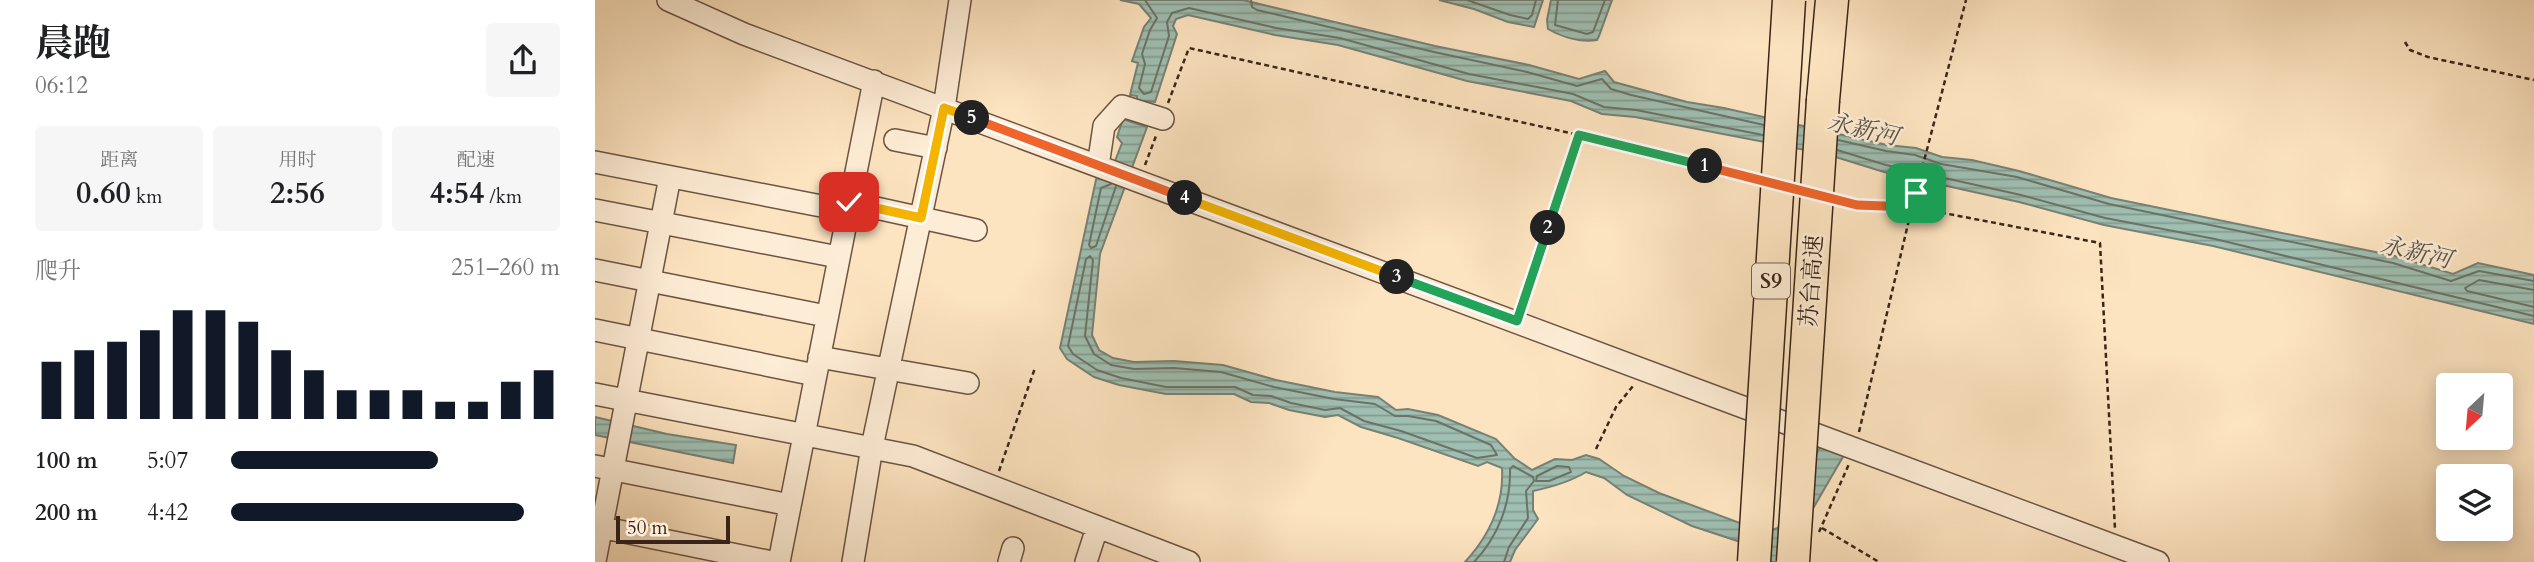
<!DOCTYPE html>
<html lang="zh">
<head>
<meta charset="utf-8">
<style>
  :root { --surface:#fff; --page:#f6f6f6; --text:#202124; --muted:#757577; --accent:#111827 }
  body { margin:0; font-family:Cardo,"Noto Serif SC",serif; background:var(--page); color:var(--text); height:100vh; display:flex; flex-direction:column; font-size:26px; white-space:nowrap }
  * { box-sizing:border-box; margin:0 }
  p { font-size:23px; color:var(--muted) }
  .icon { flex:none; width:38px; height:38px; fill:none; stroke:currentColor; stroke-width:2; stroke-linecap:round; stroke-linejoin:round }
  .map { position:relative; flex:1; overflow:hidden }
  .details { display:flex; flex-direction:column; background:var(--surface); width:595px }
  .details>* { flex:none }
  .needle { width:46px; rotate:206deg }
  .buttons { position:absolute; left:1841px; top:373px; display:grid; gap:14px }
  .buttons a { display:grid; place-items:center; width:77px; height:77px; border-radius:7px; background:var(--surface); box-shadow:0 4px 18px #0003; font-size:35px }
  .scale { position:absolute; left:21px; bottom:18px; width:114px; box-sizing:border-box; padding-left:7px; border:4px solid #3a2419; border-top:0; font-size:19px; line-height:24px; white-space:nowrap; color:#3a2419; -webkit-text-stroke:5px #feedd6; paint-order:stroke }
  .pin { position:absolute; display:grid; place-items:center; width:60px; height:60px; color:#fff; margin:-30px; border-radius:14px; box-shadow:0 4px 10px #0006 }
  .km { position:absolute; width:35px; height:35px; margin:-18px; border-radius:50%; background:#222; color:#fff; font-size:19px; line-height:35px; text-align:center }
  .round { display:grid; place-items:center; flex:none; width:74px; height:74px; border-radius:7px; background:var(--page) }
  .headline { display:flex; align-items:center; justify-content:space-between; height:119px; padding:0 35px }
  h1 { font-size:38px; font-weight:700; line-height:52px }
  .metrics { display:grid; grid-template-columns:repeat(3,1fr); gap:10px; height:119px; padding:7px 35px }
  .metrics div { display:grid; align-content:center; border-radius:7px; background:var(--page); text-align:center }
  .metrics b { font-size:30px; font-weight:700 }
  .metrics small { font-size:19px; font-weight:400 }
  .metrics p { font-size:19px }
  .chart { height:196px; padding:14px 35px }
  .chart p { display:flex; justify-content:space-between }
  .chart svg { width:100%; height:126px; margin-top:7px; stroke:var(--accent); stroke-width:6 }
  ul { padding:0 35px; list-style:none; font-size:23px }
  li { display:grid; grid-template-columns:112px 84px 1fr; align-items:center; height:52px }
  li i { height:18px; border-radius:9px; background:var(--accent) }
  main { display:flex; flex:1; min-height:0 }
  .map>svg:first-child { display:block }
  .water { fill:url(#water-rules); stroke:#778175; stroke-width:2 }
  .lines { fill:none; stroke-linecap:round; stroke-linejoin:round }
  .shore { stroke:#6c7266; stroke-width:2 }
  .minor-casing { stroke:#6b5443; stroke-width:24 }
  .highway-casing { stroke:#3a2419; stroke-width:35 }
  .path { stroke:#3a2419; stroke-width:2.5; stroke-dasharray:5 3.5; stroke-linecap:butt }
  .minor { stroke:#feedd6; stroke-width:21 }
  .highway { stroke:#fde4c0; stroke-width:32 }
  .highway-bridge-casing { stroke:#3a2419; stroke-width:35; stroke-linecap:butt }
  .highway-bridge { stroke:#fde4c0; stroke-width:32 }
  .split-1-casing { stroke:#fff; stroke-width:14 }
  .split-2-casing { stroke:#fff; stroke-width:14 }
  .split-3-casing { stroke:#fff; stroke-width:14 }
  .split-4-casing { stroke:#fff; stroke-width:14 }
  .split-5-casing { stroke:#fff; stroke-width:14 }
  .split-6-casing { stroke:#fff; stroke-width:14 }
  .split-1 { stroke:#f0652b; stroke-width:9 }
  .split-2 { stroke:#22a559; stroke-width:9 }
  .split-3 { stroke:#22a559; stroke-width:9 }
  .split-4 { stroke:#f5b400; stroke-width:9 }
  .split-5 { stroke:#f0652b; stroke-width:9 }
  .split-6 { stroke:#f5b400; stroke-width:9 }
  .labels { text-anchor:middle; stroke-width:5; stroke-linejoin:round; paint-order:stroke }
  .shield { fill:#feedd6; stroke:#756052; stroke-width:2 }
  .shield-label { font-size:21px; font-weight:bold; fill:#3a2419 }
  .street-label { font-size:23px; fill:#3a2419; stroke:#feedd6 }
  .water-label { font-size:24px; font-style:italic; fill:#585247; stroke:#feedd6 }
</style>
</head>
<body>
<main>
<section class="details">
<div class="headline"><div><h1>晨跑</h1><p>06:12</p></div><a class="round"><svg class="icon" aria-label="share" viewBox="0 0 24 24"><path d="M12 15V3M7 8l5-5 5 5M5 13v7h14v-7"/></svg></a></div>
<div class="metrics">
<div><p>距离</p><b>0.60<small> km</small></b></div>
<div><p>用时</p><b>2:56</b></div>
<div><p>配速</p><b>4:54<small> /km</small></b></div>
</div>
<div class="chart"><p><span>爬升</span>251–260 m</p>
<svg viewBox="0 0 160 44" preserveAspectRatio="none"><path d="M5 44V24M15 44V20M25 44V17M35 44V13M45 44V6M55 44V6M65 44V10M75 44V20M85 44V27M95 44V34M105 44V34M115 44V34M125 44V38M135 44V38M145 44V31M155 44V27"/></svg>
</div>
<ul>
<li><b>100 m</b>5:07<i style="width:63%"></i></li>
<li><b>200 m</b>4:42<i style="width:89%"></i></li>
</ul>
</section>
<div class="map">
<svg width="1939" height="562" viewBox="0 0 1939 562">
  <defs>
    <pattern id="water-rules" width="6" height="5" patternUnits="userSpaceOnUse" patternTransform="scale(1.75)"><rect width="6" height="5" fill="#9fbfb2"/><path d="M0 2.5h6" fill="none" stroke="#839b90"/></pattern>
  </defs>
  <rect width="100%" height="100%" fill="#fde4c0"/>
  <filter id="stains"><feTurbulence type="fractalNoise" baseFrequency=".00286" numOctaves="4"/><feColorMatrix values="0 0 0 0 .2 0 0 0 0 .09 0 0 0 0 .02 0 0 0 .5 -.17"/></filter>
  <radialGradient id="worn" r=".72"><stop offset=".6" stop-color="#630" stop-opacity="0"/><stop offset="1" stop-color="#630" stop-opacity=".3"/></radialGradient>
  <!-- water -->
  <path class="water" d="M525,0H648L840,46L934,65L984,79L1010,71L1019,82L1092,102L1129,108L1292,145L1321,148L1347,157L1377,160L1424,171L1516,198L1800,256L1858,274L1883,263L1939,275V324L1618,246L1509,225L1424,202L1289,172L1231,154L1040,117L1007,114L976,101L872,81L743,45L680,35L593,15L581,19L578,26L582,34L560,102L550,101L547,105L541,103L542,96L535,95L543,63L537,61L549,27L556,18L544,4Z
    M844,0H948L939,27L913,22L879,9Z
    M956,0H1017L1004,36L1002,40C986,43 967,37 953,29L952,20Z
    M528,119L552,127L505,254L497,335L504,350L518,358L539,362L579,361L628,365L681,380L740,392L783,397L801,410L813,409L843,415L901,439L919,458L937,470L960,459L977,460L991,455L1004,459L1029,476L1064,493L1169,532L1183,528L1197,497L1225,447L1249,455L1187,562H1173L1176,552L1097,526L1032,495L1009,478L991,472C975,482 957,487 938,491V510L943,519L920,550L915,562H870C894,536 909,504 907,468L892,462L883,466L803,438L766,427L743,415L730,417L694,410L674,403L656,402L639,394H571L524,385L499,377L472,359L465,348L502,175L513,179L527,143L522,137Z
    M0,417L72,434L141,445L138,463L0,435Z"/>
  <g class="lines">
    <!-- shore -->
    <path class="shore" d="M550,0L562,18L555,30L547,54L550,64L544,88L549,94L556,92L574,36L572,22L577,13L594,8L681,28L745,38L874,74L978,94L1009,107L1041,110L1168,135
      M656,0L657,7L662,10L839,52L932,72L982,86L1007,79L1016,89L1036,95L1169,125
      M872,0L915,15L933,19L937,15L941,0
      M963,0L960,25L992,34L998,32L1010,0
      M1243,140L1291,151L1320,155L1346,164L1422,177L1514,204L1798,263L1856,281L1884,271L1939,281
      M1242,150L1291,165L1426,195L1510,218L1620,239L1939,316
      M516,184L506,188L494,245L496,248L501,246L521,186
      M495,256L498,260L490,336L499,354L516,365L539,369L579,368L626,372L679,387L739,399L780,404L800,416H813L841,421L896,445L902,455L882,458L806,431L769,421L745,408L730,410L696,403L676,396L658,395L640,387H571L526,378L502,370L478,354L473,346L491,259Z
      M1939,290L1884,280L1870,288L1872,291L1939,307
      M962,466L974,467L976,472L954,481H941L942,476Z
      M879,562C903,537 916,503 915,469L918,466L938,477L939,481L931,491L933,518L914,547L909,562"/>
    <defs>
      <path id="minor" d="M73,0L149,34L1563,562
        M300,140L341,148
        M0,162L252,211
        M503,166L509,126L527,106L568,119
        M254,202L381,230
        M0,210L243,257
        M0,270L231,316
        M0,330L220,375
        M224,357L373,383
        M0,394L318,456L594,562
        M0,466L195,505
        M0,526L177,562
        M0,561L75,177
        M184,562L279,81
        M258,562L277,447L349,108L365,0
        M414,562L418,548
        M491,562L502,528"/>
      <path id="highway" d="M1228,100L1237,0"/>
    </defs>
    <!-- minor casing -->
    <use href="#minor" class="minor-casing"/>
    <!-- highway casing -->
    <use href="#highway" class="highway-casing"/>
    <!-- path -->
    <path class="path" d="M1810,42L1815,50L1833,57L1939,80
      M573,103L594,48L984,135L1161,179
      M550,165L561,136
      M1245,200L1288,207H1317L1505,243L1520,529
      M928,305L984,135
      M1264,432L1317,207L1371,0
      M1001,449L1021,407L1038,386
      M404,471L440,368
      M1227,528L1284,562
      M1224,532L1254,464"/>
    <!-- minor -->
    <use href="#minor" class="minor"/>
    <!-- highway -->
    <use href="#highway" class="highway"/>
    <defs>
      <path id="highway-bridge" d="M1159,562L1194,0
        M1198,562L1228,100"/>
    </defs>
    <!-- highway-bridge casing -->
    <use href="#highway-bridge" class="highway-bridge-casing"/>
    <!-- highway-bridge -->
    <use href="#highway-bridge" class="highway-bridge"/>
  </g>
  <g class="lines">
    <defs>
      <path id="split-1" d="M1110,166L1262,205L1317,207L1321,193"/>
      <path id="split-2" d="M953,228L984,135L1110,166"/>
      <path id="split-3" d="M802,277L922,321L953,228"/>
      <path id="split-4" d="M590,198L802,277"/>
      <path id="split-5" d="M377,118L590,198"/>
      <path id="split-6" d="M254,202L326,218L349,108L377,118"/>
    </defs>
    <!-- split-1 casing -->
    <use href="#split-1" class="split-1-casing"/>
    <!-- split-2 casing -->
    <use href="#split-2" class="split-2-casing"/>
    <!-- split-3 casing -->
    <use href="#split-3" class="split-3-casing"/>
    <!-- split-4 casing -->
    <use href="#split-4" class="split-4-casing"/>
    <!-- split-5 casing -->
    <use href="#split-5" class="split-5-casing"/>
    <!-- split-6 casing -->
    <use href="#split-6" class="split-6-casing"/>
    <!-- split-1 -->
    <use href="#split-1" class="split-1"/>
    <!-- split-2 -->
    <use href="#split-2" class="split-2"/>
    <!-- split-3 -->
    <use href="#split-3" class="split-3"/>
    <!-- split-4 -->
    <use href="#split-4" class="split-4"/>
    <!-- split-5 -->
    <use href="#split-5" class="split-5"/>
    <!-- split-6 -->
    <use href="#split-6" class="split-6"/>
  </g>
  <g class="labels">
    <!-- shield labels -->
    <rect class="shield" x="1157" y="263.5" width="38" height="35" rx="5"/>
    <g class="shield-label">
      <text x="1176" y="288">S9</text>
    </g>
    <!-- street labels -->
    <g class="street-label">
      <text transform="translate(1216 281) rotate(-86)" y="8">苏台高速</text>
    </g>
    <!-- water labels -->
    <g class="water-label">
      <text transform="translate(1268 129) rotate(13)" y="8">永新河</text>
      <text transform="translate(1821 252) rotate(13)" y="8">永新河</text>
    </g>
  </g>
  <rect width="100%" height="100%" filter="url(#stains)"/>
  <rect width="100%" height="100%" fill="url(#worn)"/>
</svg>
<div class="buttons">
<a><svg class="needle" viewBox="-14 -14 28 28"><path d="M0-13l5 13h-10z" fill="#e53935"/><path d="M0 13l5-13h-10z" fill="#757577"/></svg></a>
<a><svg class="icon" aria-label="layers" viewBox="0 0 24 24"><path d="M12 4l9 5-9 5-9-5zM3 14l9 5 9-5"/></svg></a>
</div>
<div class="scale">50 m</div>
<div class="pin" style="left:1321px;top:193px;background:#1e9e55"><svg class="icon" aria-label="arrive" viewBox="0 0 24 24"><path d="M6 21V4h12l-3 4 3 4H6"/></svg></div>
<div class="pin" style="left:254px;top:202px;background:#d93025"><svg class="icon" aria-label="check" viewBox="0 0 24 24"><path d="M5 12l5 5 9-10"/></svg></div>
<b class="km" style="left:1110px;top:166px">1</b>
<b class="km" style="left:953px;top:228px">2</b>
<b class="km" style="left:802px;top:277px">3</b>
<b class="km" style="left:590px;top:198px">4</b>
<b class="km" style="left:377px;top:118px">5</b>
</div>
</main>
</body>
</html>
